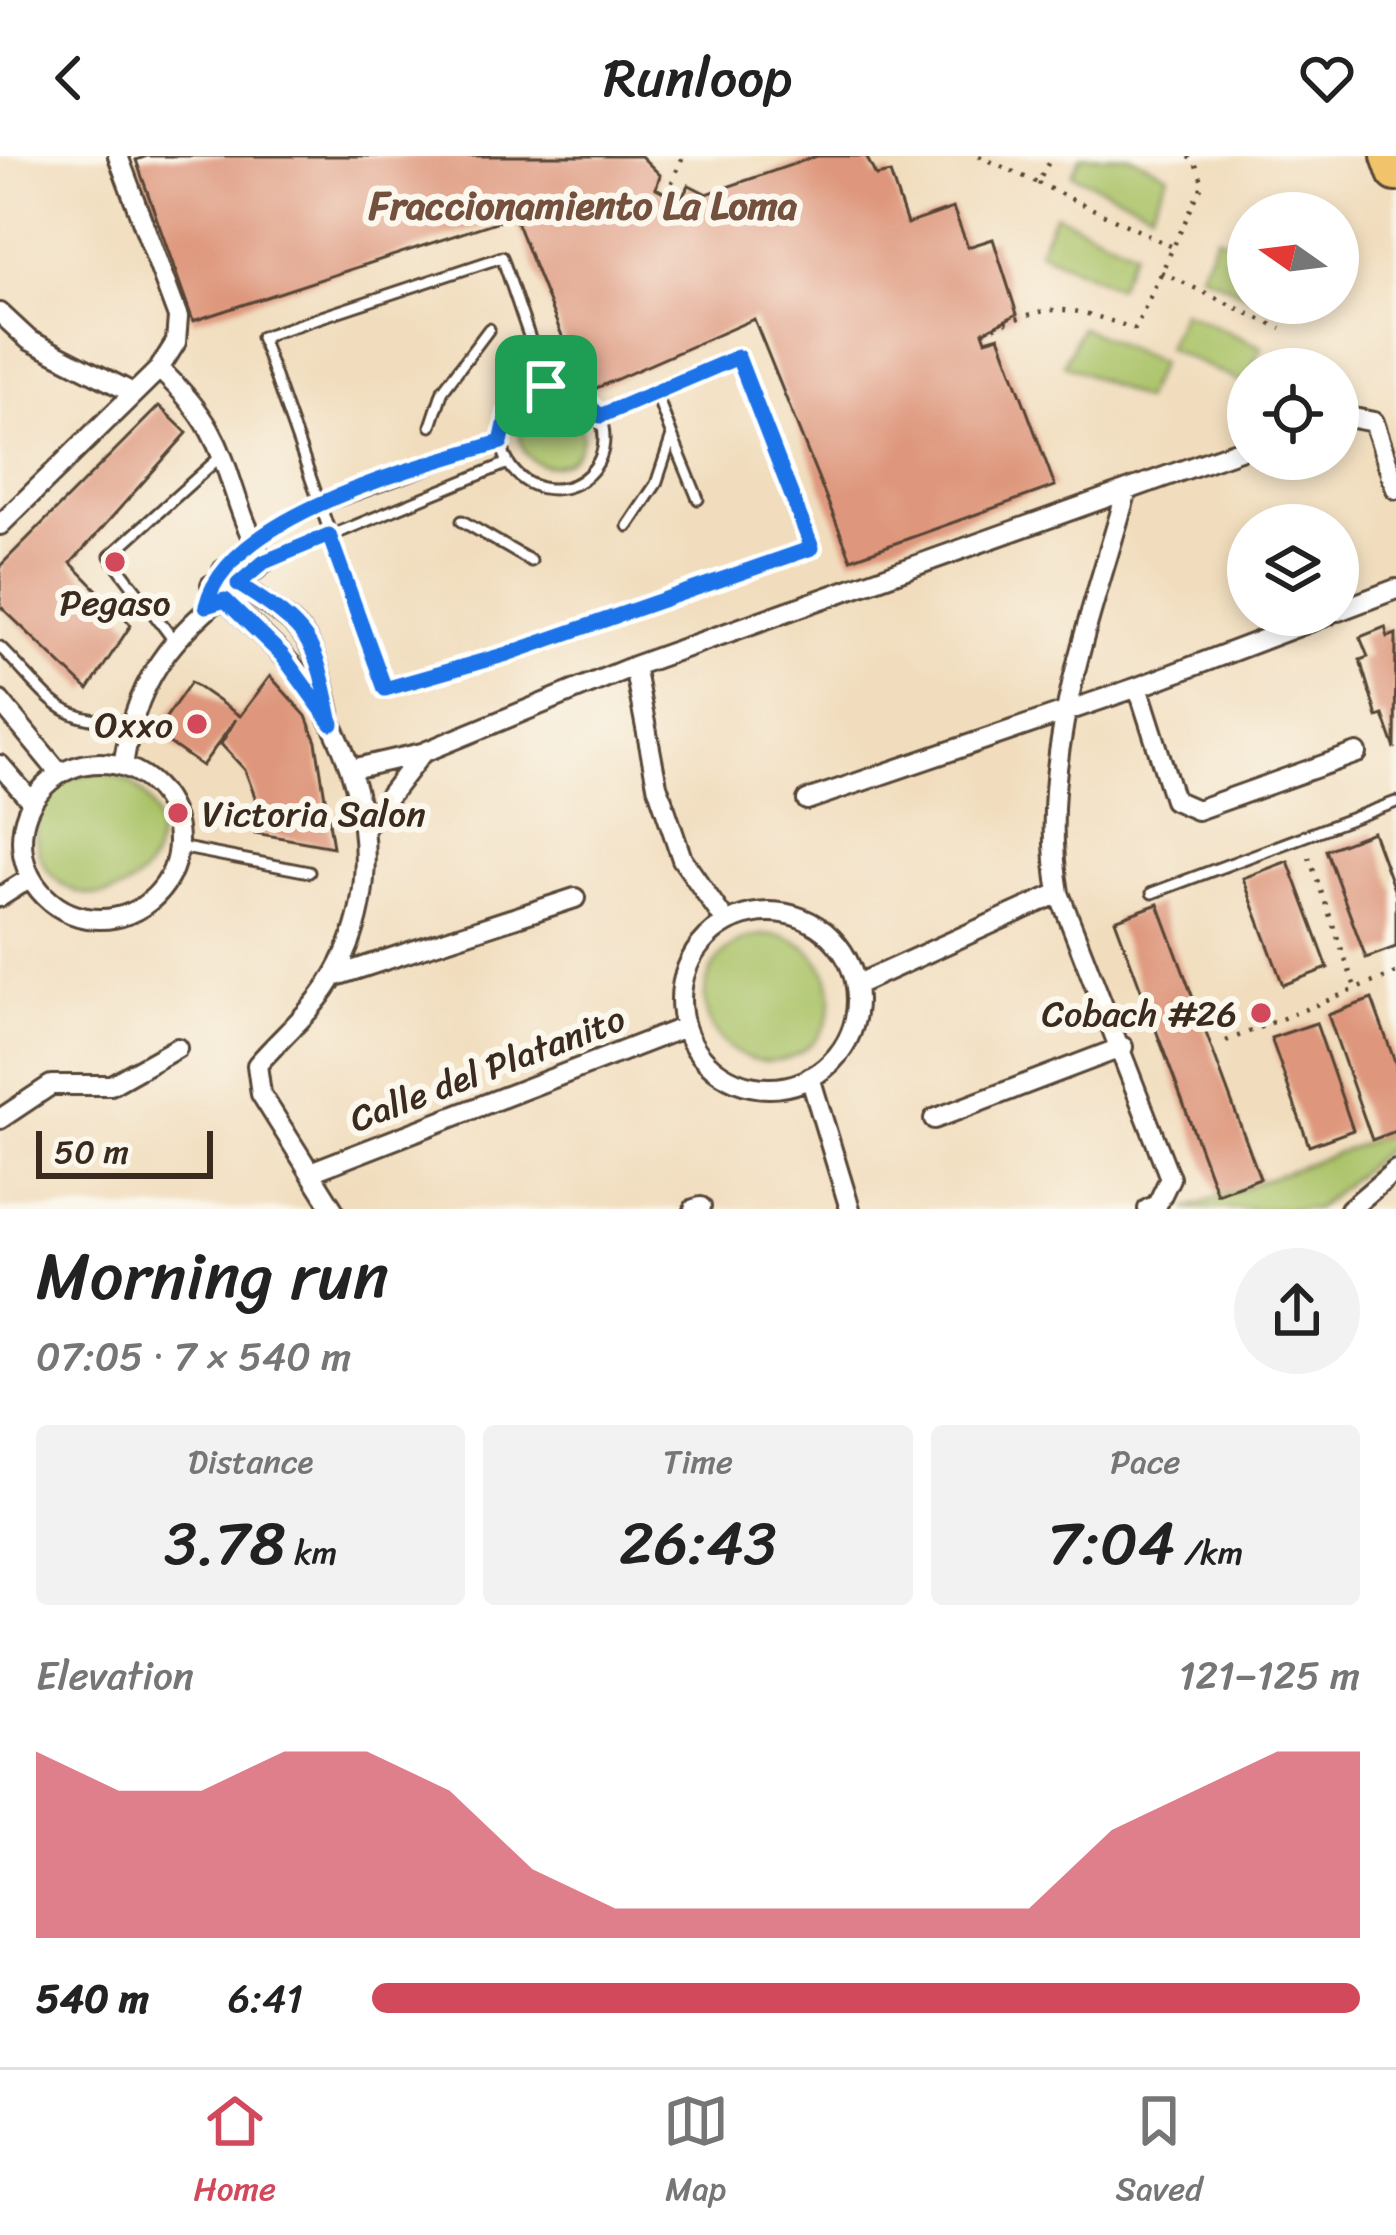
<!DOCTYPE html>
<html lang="en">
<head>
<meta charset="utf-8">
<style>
  :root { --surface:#fff; --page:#f2f2f2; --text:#222; --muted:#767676; --line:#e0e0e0; --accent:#d1495b }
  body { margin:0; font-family:Sriracha,sans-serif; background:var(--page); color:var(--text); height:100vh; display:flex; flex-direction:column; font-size:45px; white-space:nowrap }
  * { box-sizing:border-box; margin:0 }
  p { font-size:39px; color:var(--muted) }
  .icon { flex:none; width:66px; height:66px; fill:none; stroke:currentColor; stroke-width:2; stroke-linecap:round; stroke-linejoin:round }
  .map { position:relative; height:1053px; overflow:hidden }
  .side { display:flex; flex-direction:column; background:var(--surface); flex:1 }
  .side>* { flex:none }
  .needle { width:78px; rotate:284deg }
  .fabs { position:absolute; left:1227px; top:36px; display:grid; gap:24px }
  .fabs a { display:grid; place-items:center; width:132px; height:132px; border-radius:50%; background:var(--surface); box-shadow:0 6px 18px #0003; font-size:60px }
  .scale { position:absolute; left:36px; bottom:30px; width:177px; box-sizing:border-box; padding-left:12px; border:6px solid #3b2a1e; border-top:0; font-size:33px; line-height:42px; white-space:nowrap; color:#3b2a1e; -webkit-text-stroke:9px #fbf7ec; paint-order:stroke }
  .pin { position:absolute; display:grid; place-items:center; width:102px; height:102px; color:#fff; margin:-51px; border-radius:24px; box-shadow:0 6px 18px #0006 }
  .round { display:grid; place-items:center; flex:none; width:126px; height:126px; border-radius:63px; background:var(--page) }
  .summary { display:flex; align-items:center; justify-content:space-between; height:204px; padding:0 36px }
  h1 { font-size:66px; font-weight:600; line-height:90px }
  .figures { display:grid; grid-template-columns:repeat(3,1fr); gap:18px; height:204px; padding:12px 36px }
  .figures div { display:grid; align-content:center; border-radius:12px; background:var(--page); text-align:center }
  .figures b { font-size:60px; font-weight:600 }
  .figures small { font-size:33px; font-weight:400 }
  .figures p { font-size:33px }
  .chart { height:336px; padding:24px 36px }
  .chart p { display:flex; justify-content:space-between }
  .chart svg { width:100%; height:216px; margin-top:12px; fill:var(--accent); opacity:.7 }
  ul { padding:0 36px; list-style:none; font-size:39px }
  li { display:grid; grid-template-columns:192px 144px 1fr; align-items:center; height:90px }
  li i { height:30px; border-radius:15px; background:var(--accent) }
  header { display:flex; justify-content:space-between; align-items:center; height:156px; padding:0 36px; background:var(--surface); font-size:54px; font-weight:600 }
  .menu { display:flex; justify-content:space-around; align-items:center; height:168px; border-top:3px solid var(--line); background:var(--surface); font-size:33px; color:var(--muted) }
  .menu a { display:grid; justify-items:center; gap:6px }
  .menu .current { color:var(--accent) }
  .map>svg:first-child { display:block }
  .green { fill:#aac368; stroke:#727643; stroke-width:3 }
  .building { fill:#de977d }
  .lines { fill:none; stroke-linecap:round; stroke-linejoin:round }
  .lane-casing { stroke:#564536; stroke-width:15 }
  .street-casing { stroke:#564536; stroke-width:24 }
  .highway-casing { stroke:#564536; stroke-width:42 }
  .path { stroke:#564536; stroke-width:4.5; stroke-dasharray:3 9; stroke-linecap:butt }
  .lane { stroke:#fff; stroke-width:9 }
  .street { stroke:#fff; stroke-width:18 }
  .highway { stroke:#f1c36a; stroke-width:36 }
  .route-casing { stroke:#fff; stroke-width:24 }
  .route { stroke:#1a73e8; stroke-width:15 }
  .poi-dot { fill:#d1495b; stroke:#fbf7ec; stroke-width:4.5 }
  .labels { text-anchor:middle; stroke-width:12; stroke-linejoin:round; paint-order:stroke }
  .poi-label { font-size:36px; fill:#3b2a1e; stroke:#fbf7ec; text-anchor:end }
  .street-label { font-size:36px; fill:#3b2a1e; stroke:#fbf7ec }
  .neighbourhood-label { font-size:39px; font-weight:bold; fill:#74503f; stroke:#fbf7ec }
</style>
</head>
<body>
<header><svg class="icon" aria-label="back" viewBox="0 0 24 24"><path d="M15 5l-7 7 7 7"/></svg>Runloop<svg class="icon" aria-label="heart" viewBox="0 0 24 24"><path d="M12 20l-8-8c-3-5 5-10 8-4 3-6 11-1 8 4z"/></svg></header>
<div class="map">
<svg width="1396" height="1053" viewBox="0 0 1396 1053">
  <rect width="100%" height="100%" fill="#fbf7ec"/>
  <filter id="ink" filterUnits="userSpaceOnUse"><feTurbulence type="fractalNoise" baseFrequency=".00833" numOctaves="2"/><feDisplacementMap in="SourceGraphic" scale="24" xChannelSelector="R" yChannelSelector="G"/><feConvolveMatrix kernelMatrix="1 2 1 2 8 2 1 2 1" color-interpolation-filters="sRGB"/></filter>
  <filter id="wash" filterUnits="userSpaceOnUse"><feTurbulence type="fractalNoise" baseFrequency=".004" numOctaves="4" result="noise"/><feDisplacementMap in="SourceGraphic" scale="48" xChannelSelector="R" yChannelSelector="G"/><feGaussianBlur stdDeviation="2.7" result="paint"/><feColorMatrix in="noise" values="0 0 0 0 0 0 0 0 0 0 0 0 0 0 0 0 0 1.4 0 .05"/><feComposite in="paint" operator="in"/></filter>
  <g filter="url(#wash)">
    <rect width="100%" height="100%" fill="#f1ddbd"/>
    <!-- green -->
    <path class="green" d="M1081,0H1130L1168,18L1151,54L1072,18Z
      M1055,58L1134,95L1117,131L1038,95Z
      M1217,80L1248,94V139L1200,117Z
      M1182,155L1262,191L1245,228L1166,192Z
      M1081,171L1160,207L1143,244L1064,208Z
      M520 279a31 31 0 1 1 62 0a31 31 0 1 1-62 0Z
      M36 678a61 61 0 1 1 122 0a61 61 0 1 1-122 0Z
      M705 842a63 63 0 1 1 126 0a63 63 0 1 1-126 0Z
      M1396,975V985L1316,1053H1186Z"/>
    <g id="blocks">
      <!-- building -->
      <path class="building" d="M147,0H641L660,19L656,32L680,45L689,29L707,38L817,0H866L876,20L890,17L907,68L953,52L968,91L993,83L1017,158L983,176L986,184L999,180L1055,330L851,403L754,163L585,237L514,60L193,165L136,4Z
        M159,250L187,277L71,407L131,469L88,534L0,450V410Z
        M1385,471L1388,481L1396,478L1395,593L1383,559L1377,561L1360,504L1368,501L1360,481Z
        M270,520L306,560L316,586L333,691L255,677V641L245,614L221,588L236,563L202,610L155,577L191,526L240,560Z
        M1373,676L1396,739V791L1366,802L1326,694Z
        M1288,705L1328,812L1283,829L1243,722Z
        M1158,748L1260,1022L1217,1038L1115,764Z
        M1372,843L1396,909V975L1372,984L1328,859Z
        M1316,867L1353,974L1309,990L1271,882Z"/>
    </g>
  </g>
  <g filter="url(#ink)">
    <use href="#blocks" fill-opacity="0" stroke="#564536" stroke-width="3"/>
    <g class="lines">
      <defs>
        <path id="lane" d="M546,230L502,101L261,181L385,533L507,498L812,392L738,201L600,260
          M502 282a51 51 0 1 1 102 0a51 51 0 1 1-102 0Z
          M431,270L443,234L489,173
          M672,280L698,343
          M462,365L531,405
          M628,370L656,328L672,280L655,235
          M251,383L320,351L501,286
          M264,407L508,307
          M172,482L110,400L220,301
          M0,491C50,540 56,569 130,565
          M179,691L309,716
          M1152,737L1396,646"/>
        <path id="street" d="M0,157L29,184L131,236
          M1338,259L1374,266L1396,333
          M1127,334C1091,462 1036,602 1059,737L1170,1022L1157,1049L1148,1053
          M0,369L159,213L176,186L178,161L118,0
          M223,414C294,476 309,453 330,557
          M211,429C240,461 275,487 302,522C367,606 390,732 330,826C310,858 281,881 257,909L261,938L333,1053
          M1338,455L1396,433
          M634,510L657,629L682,703L726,766
          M1138,531L1174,644L1197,654L1357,597
          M0,545L60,618
          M22 685a78 78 0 1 1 156 0a78 78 0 1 1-156 0Z
          M0,609L32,646
          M123,609C140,502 186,470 264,407C220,325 237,284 159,213
          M352,613L422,597L634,510L1248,291
          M807,644L1138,531L1328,459
          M364,672L422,597
          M0,741L30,722
          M681 844a88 88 0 1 1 176 0a88 88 0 1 1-176 0Z
          M333,821L575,742
          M856,829L1059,737
          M810,921L850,1053
          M0,963L51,929H111L177,892
          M934,963L1123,891
          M313,1015L685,871
          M694,1053L701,1051
          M1350,1053L1396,1014"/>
        <path id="highway" d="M1390,0L1396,17"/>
      </defs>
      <!-- lane casing -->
      <use href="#lane" class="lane-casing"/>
      <!-- street casing -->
      <use href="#street" class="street-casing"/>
      <!-- highway casing -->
      <use href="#highway" class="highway-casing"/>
      <!-- path -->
      <path class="path" d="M979,0L1038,27L1052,0
        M1038,27L1173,91
        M667,38L683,0
        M1161,116L1281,173
        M983,176C1056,146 1061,148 1135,173L1203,27L1194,4L1186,0
        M1309,701L1355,831
        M1226,885L1396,817"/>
      <!-- lane -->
      <use href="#lane" class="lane"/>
      <!-- street -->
      <use href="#street" class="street"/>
      <!-- highway -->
      <use href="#highway" class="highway"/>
    </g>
  </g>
  <g class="lines" filter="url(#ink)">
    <defs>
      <path id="route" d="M738,201L812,392L507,498L385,533L329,379L264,406L238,428C312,475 315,482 332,568L282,499L225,444L206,450C227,359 421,310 501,286L508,256L531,235L573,233L600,260Z"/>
    </defs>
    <!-- route casing -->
    <use href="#route" class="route-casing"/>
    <!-- route -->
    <use href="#route" class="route"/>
  </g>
  <!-- markers -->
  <g class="poi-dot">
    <circle cx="115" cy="406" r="12"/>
    <circle cx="197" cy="568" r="12"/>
    <circle cx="178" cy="657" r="12"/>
    <circle cx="1261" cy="857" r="12"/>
  </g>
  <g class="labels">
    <!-- poi labels -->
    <g class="poi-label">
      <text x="115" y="459" text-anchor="middle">Pegaso</text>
      <text x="173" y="581">Oxxo</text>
      <text x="202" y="670" text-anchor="start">Victoria Salon</text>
      <text x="1237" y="870">Cobach #26</text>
    </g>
    <!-- street labels -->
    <g class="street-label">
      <text transform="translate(487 912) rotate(-21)" y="13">Calle del Platanito</text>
    </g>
    <!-- neighbourhood labels -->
    <g class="neighbourhood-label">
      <text x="583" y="63">Fraccionamiento La Loma</text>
    </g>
  </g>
</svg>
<div class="fabs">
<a><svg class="needle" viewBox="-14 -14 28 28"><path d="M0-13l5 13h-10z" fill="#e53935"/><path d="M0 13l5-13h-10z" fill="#767676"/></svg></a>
<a><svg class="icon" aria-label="locate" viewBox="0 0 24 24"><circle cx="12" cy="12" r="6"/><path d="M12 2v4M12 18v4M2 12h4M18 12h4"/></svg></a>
<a><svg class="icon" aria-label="layers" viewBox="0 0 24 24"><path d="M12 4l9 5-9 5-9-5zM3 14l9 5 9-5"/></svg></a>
</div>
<div class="scale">50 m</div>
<div class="pin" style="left:546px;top:230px;background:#1e9e55"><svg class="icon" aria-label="arrive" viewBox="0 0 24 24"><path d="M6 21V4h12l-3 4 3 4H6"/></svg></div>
</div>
<section class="side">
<div class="summary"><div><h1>Morning run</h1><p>07:05 · 7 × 540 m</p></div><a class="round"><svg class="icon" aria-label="share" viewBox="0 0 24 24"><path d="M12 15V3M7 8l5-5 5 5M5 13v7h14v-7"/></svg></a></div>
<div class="figures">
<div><p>Distance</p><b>3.78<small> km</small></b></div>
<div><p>Time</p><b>26:43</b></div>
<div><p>Pace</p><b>7:04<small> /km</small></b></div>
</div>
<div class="chart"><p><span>Elevation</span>121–125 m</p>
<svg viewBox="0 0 160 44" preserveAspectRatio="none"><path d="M0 44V6L10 14L20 14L30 6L40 6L50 14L60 30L70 38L80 38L90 38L100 38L110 38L120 38L130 22L140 14L150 6L160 6V44z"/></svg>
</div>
<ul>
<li><b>540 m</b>6:41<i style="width:100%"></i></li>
</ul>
</section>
<nav class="menu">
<a class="current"><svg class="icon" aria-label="home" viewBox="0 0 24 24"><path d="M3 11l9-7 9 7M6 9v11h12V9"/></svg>Home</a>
<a><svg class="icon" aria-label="map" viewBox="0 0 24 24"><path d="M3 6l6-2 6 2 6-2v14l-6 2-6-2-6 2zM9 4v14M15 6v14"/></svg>Map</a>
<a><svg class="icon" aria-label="saved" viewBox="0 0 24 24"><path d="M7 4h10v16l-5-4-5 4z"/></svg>Saved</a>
</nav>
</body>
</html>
